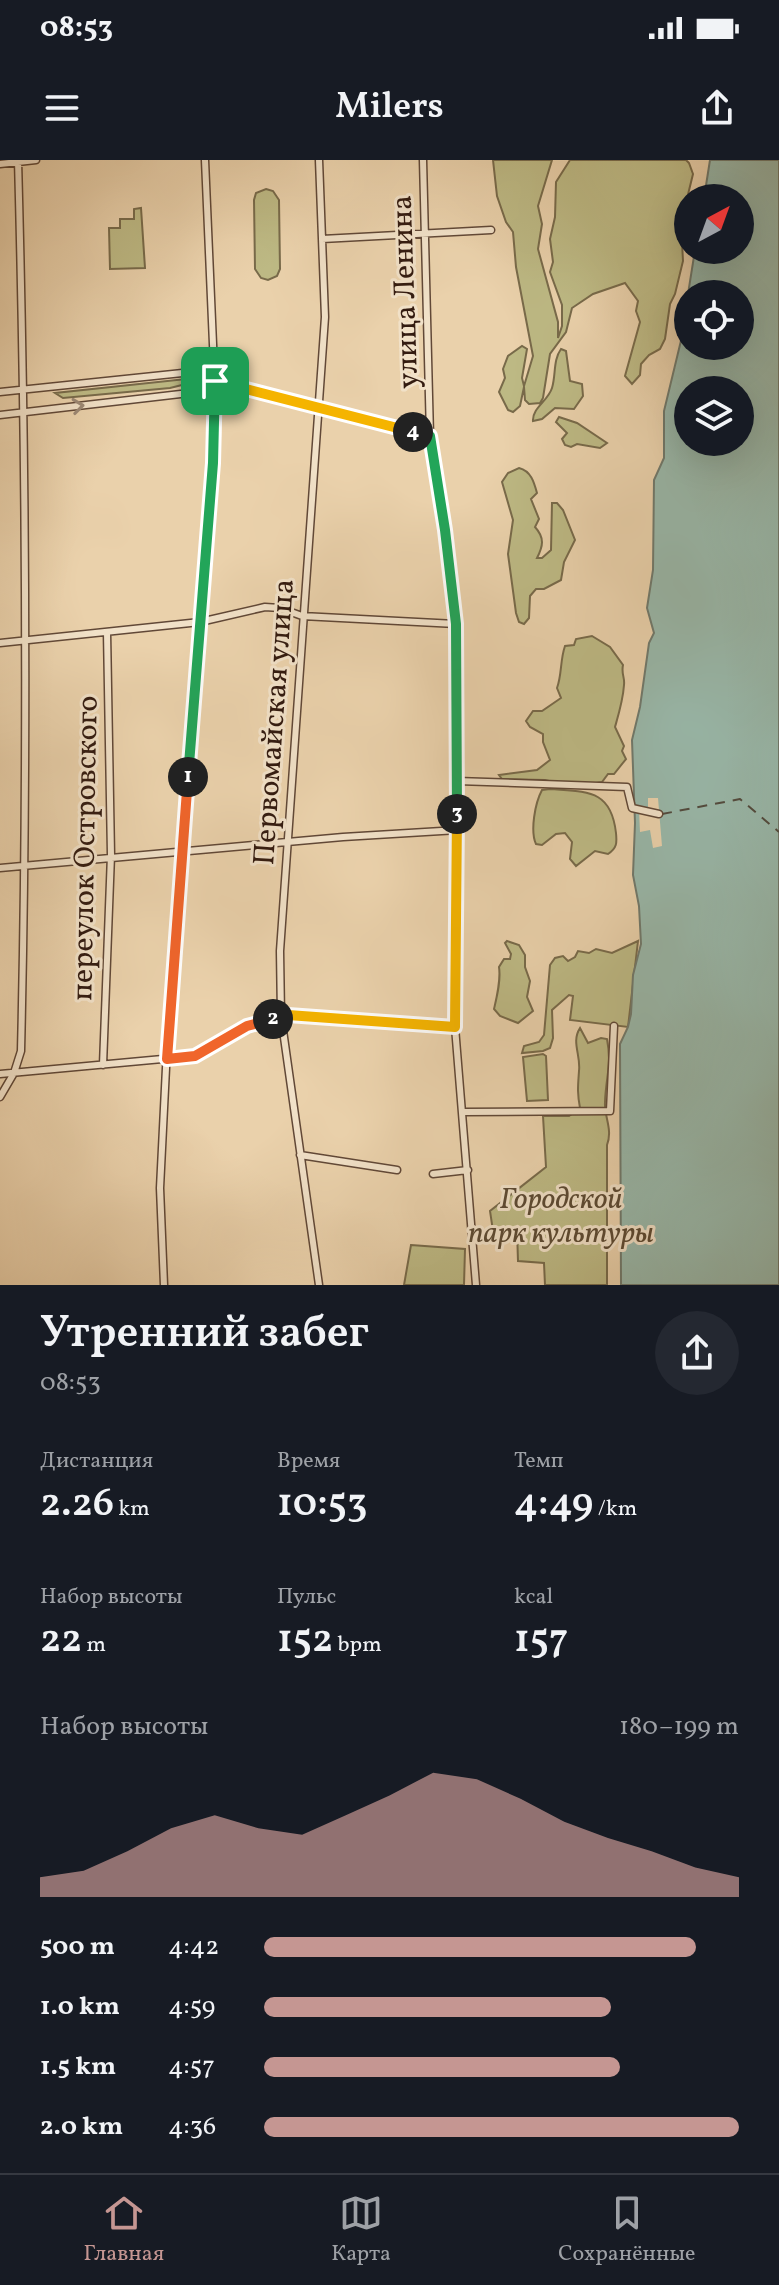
<!DOCTYPE html>
<html lang="ru">
<head>
<meta charset="utf-8">
<style>
  :root { --surface:#171b24; --page:#242831; --text:#f1f3f6; --muted:#9ea1a6; --line:#363941; --accent:#c59692 }
  body { margin:0; font-family:Vollkorn,serif; background:var(--page); color:var(--text); height:100vh; display:flex; flex-direction:column; font-size:30px; white-space:nowrap }
  * { box-sizing:border-box; margin:0 }
  p { font-size:26px; color:var(--muted) }
  .icon { flex:none; width:44px; height:44px; fill:none; stroke:currentColor; stroke-width:2; stroke-linecap:round; stroke-linejoin:round }
  .map { position:relative; height:1125px; overflow:hidden }
  .side { display:flex; flex-direction:column; background:var(--surface); flex:1 }
  .side>* { flex:none }
  .needle { width:52px; rotate:41deg }
  .controls { position:absolute; left:674px; top:24px; display:grid; gap:16px }
  .controls a { display:grid; place-items:center; width:80px; height:80px; border-radius:50%; background:var(--surface); box-shadow:0 8px 32px #0002; font-size:40px }
  .pin { position:absolute; display:grid; place-items:center; width:68px; height:68px; color:#fff; margin:-34px; border-radius:16px; box-shadow:0 4px 12px #0006 }
  .km { position:absolute; width:40px; height:40px; margin:-20px; border-radius:50%; background:#222; color:#fff; font-size:22px; line-height:40px; text-align:center }
  .round { display:grid; place-items:center; flex:none; width:84px; height:84px; border-radius:42px; background:var(--page) }
  .overview { display:flex; align-items:center; justify-content:space-between; height:136px; padding:0 40px }
  h1 { font-size:44px; font-weight:600; line-height:60px }
  .metrics { display:grid; grid-template-columns:repeat(3,1fr); gap:12px; height:136px; padding:8px 40px }
  .metrics div { display:grid; align-content:center }
  .metrics b { font-size:40px; font-weight:600 }
  .metrics small { font-size:22px; font-weight:400 }
  .metrics p { font-size:22px }
  .chart { height:224px; padding:16px 40px }
  .chart p { display:flex; justify-content:space-between }
  .chart svg { width:100%; height:144px; margin-top:8px; fill:var(--accent); opacity:.7 }
  ul { padding:0 40px; list-style:none; font-size:26px }
  li { display:grid; grid-template-columns:128px 96px 1fr; align-items:center; height:60px }
  li i { height:20px; border-radius:10px; background:var(--accent) }
  .status { display:flex; justify-content:space-between; align-items:center; height:56px; padding:0 40px; background:var(--surface); direction:ltr }
  .status svg { height:22px; fill:currentColor }
  header { display:flex; justify-content:space-between; align-items:center; height:104px; padding:0 40px; background:var(--surface); font-size:36px; font-weight:600 }
  .tabs { display:flex; justify-content:space-around; align-items:center; height:112px; border-top:2px solid var(--line); background:var(--surface); font-size:22px; color:var(--muted) }
  .tabs a { display:grid; justify-items:center; gap:4px }
  .tabs .current { color:var(--accent) }
  .map>svg:first-child { display:block }
  .green { fill:#bdb984; stroke:#786a4a; stroke-width:2 }
  .water { fill:#98b7a9; stroke:#70796c; stroke-width:2; fill-rule:evenodd }
  .pier { fill:#ead1ab }
  .lines { fill:none; stroke-linecap:round; stroke-linejoin:round }
  .ferry { stroke:#514a3e; stroke-width:2; stroke-dasharray:10 8; stroke-linecap:butt }
  .minor-casing { stroke:#614837; stroke-width:9 }
  .minor { stroke:#f1e1c8; stroke-width:6 }
  .oneway { stroke:#9c8875 }
  .split-1-casing { stroke:#fff; stroke-width:16 }
  .split-2-casing { stroke:#fff; stroke-width:16 }
  .split-3-casing { stroke:#fff; stroke-width:16 }
  .split-4-casing { stroke:#fff; stroke-width:16 }
  .split-5-casing { stroke:#fff; stroke-width:16 }
  .split-1 { stroke:#22a559; stroke-width:10 }
  .split-2 { stroke:#f0652b; stroke-width:10 }
  .split-3 { stroke:#f5b400; stroke-width:10 }
  .split-4 { stroke:#22a559; stroke-width:10 }
  .split-5 { stroke:#f5b400; stroke-width:10 }
  .labels { text-anchor:middle; stroke-width:6; stroke-linejoin:round; paint-order:stroke }
  .street-label { font-size:30px; fill:#331b10; stroke:#f1e1c8 }
  .park-label { font-size:30px; font-style:italic; fill:#5c4a33; stroke:#f1e1c8 }
</style>
</head>
<body>
<div class="status"><b>08:53</b><svg viewBox="0 0 49 12"><path d="M0 12V9h3v3zM5 12V6h3v6zM10 12V3h3v9zM15 12V0h3v12zM26 1h20v11H26zM47 4h2v5h-2z"/></svg></div>
<header><svg class="icon" aria-label="menu" viewBox="0 0 24 24"><path d="M4 6h16M4 12h16M4 18h16"/></svg>Milers<svg class="icon" aria-label="share" viewBox="0 0 24 24"><path d="M12 15V3M7 8l5-5 5 5M5 13v7h14v-7"/></svg></header>
<div class="map">
<svg width="779" height="1125" viewBox="0 0 779 1125">
  <rect width="100%" height="100%" fill="#ead1ab"/>
  <filter id="stains"><feTurbulence type="fractalNoise" baseFrequency=".0025" numOctaves="4"/><feColorMatrix values="0 0 0 0 .2 0 0 0 0 .09 0 0 0 0 .02 0 0 0 .5 -.17"/></filter>
  <radialGradient id="worn" r=".72"><stop offset=".6" stop-color="#630" stop-opacity="0"/><stop offset="1" stop-color="#630" stop-opacity=".3"/></radialGradient>
  <!-- green -->
  <path class="green" d="M493,0H552L538,46L542,64L538,89L558,162V178L562,166V145L550,112L553,102L550,79L555,57L556,22L570,0H686L689,3L693,14L681,63L683,101L675,134L670,144L665,179L660,189L649,195L641,204L640,215L632,224L625,216L640,162L636,151L638,141L625,123L593,134L572,148L566,172L550,194L543,238L540,243L529,244L525,240L524,227L520,246L513,252L508,250L499,232L505,218L503,209L508,196L522,186L527,189L522,218L524,226L533,196L516,107L513,72L506,62L497,36Z
    M266,29L273,31L279,40L280,109L277,116L268,120L261,118L255,109L254,40L256,33Z
    M141,48L145,108L110,109L109,68H120V59H134V49Z
    M561,189L566,191L570,221L582,224L583,236L574,249L555,248L542,259L533,261C532,248 548,241 552,228C556,215 553,200 561,189Z
    M186,219L194,222L170,228L63,238L55,233Z
    M559,257L577,263L607,283L600,288L577,284L571,287L565,285L562,279L567,273L556,262Z
    M519,308C531,311 534,322 537,333L531,339L539,359L535,367C545,378 543,386 537,398H542L551,390L552,343H557L563,350L575,380L564,402L561,420L544,429H536L530,436L529,458L524,464L519,462L516,453L508,394L513,360L502,322L508,313Z
    M592,476L610,487L623,505C621,514 625,517 624,525C623,540 619,553 615,567L624,586L622,591L626,599L614,614H608L602,622L596,623H557L545,620L502,619L499,615L537,610L550,600L543,582V574L530,567L526,561L533,551H542L561,538L557,528C562,515 560,500 565,486L574,485L576,479Z
    M550,629C587,632 611,629 616,673C617,683 617,688 608,694L595,691L576,706L570,699L572,682L565,673L556,674L542,685L536,684C530,671 535,643 542,630Z
    M507,781L519,785L525,795V807L530,821L527,837L533,851L518,863L500,856L494,849C497,836 501,820 499,807L504,799H510L511,794L505,783Z
    M638,781L628,867L570,860L573,836L569,835L552,850L553,878L550,888L543,891L522,893L524,886L539,882L544,875L550,805L555,798L563,796L568,801L575,797L578,791L589,793L596,789L612,793Z
    M580,868L588,883L601,878L607,879C612,905 606,916 605,942C604,957 613,969 607,985V1125H545L544,1103L518,1101L517,1070L493,1071L490,1051L546,1007L543,956H569L580,948C577,932 578,926 579,911C581,895 571,882 580,868Z
    M543,894L546,896L548,940L527,941L523,897Z
    M411,1085L465,1089L464,1125H404Z"/>
  <!-- water -->
  <path class="water" d="M710,0H779V1125H621L620,884L628,867L631,854L633,815L641,784L639,746L633,715L635,663L632,580L640,547L649,483L654,473L647,448L653,410L654,320L664,298V251L685,164L688,137V186H740V134H688L695,90H740V38H704ZM688,230H740V282H688Z"/>
  <!-- pier -->
  <path class="pier" d="M648,638H658L662,686L653,688L650,670L640,672L639,650L648,648Z"/>
  <g class="lines">
    <!-- ferry -->
    <path class="ferry" d="M662,654L740,639L779,672"/>
    <defs>
      <path id="minor" d="M319,0L325,157L280,791L281,856L319,1125
        M423,0L430,276L445,370L456,464L458,670L455,867L476,1125
        M0,4L36,0
        M322,79L491,70
        M215,221L430,276
        M0,232L192,212L215,213
        M0,255L215,230
        M0,483L200,462L265,447L280,448L302,456L456,464
        M457,621L627,627L632,648L659,654
        M0,708L343,677L458,670
        M103,905L111,695L107,472
        M0,914L195,896L247,866L288,855L455,867
        M0,937L14,913L21,891C28,594 26,297 18,0
        M464,952L610,951L614,866
        M300,995L397,1010
        M433,1014L468,1010
        M164,1125L160,1028L166,908L213,303L215,230L205,0"/>
    </defs>
    <!-- minor casing -->
    <use href="#minor" class="minor-casing"/>
    <!-- minor -->
    <use href="#minor" class="minor"/>
  </g>
  <!-- one-way arrows -->
  <defs><path id="oneway-chevron" d="M-2-3.5L2.5 0L-2 3.5" fill="none" stroke-width="1.6" stroke-linecap="round" stroke-linejoin="round" transform="scale(2)"/></defs>
  <use class="oneway" href="#oneway-chevron" transform="translate(78 246) rotate(-7)"/>
  <g class="lines">
    <defs>
      <path id="split-1" d="M188,617L213,303L215,221"/>
      <path id="split-2" d="M188,617L167,899L195,896L247,866L273,859"/>
      <path id="split-3" d="M273,859L288,855L455,867L457,654"/>
      <path id="split-4" d="M413,272L430,276L445,370L456,464L457,654"/>
      <path id="split-5" d="M215,221L413,272"/>
    </defs>
    <!-- split-1 casing -->
    <use href="#split-1" class="split-1-casing"/>
    <!-- split-2 casing -->
    <use href="#split-2" class="split-2-casing"/>
    <!-- split-3 casing -->
    <use href="#split-3" class="split-3-casing"/>
    <!-- split-4 casing -->
    <use href="#split-4" class="split-4-casing"/>
    <!-- split-5 casing -->
    <use href="#split-5" class="split-5-casing"/>
    <!-- split-1 -->
    <use href="#split-1" class="split-1"/>
    <!-- split-2 -->
    <use href="#split-2" class="split-2"/>
    <!-- split-3 -->
    <use href="#split-3" class="split-3"/>
    <!-- split-4 -->
    <use href="#split-4" class="split-4"/>
    <!-- split-5 -->
    <use href="#split-5" class="split-5"/>
  </g>
  <g class="labels">
    <!-- street labels -->
    <g class="street-label">
      <text transform="translate(404 132) rotate(-92)" y="10">улица Ленина</text>
      <text transform="translate(273 562) rotate(-86)" y="10">Первомайская улица</text>
      <text transform="translate(84 688) rotate(-89)" y="10">переулок Островского</text>
    </g>
    <!-- park labels -->
    <g class="park-label">
      <text x="561" y="1048">Городской<tspan x="561" dy="34">парк культуры</tspan></text>
    </g>
  </g>
  <rect width="100%" height="100%" filter="url(#stains)"/>
  <rect width="100%" height="100%" fill="url(#worn)"/>
</svg>
<div class="controls">
<a><svg class="needle" viewBox="-14 -14 28 28"><path d="M0-13l5 13h-10z" fill="#e53935"/><path d="M0 13l5-13h-10z" fill="#9ea1a6"/></svg></a>
<a><svg class="icon" aria-label="locate" viewBox="0 0 24 24"><circle cx="12" cy="12" r="6"/><path d="M12 2v4M12 18v4M2 12h4M18 12h4"/></svg></a>
<a><svg class="icon" aria-label="layers" viewBox="0 0 24 24"><path d="M12 4l9 5-9 5-9-5zM3 14l9 5 9-5"/></svg></a>
</div>
<div class="pin" style="left:215px;top:221px;background:#1e9e55"><svg class="icon" aria-label="arrive" viewBox="0 0 24 24"><path d="M6 21V4h12l-3 4 3 4H6"/></svg></div>
<b class="km" style="left:188px;top:617px">1</b>
<b class="km" style="left:273px;top:859px">2</b>
<b class="km" style="left:457px;top:654px">3</b>
<b class="km" style="left:413px;top:272px">4</b>
</div>
<section class="side">
<div class="overview"><div><h1>Утренний забег</h1><p>08:53</p></div><a class="round"><svg class="icon" aria-label="share" viewBox="0 0 24 24"><path d="M12 15V3M7 8l5-5 5 5M5 13v7h14v-7"/></svg></a></div>
<div class="metrics">
<div><p>Дистанция</p><b>2.26<small> km</small></b></div>
<div><p>Время</p><b>10:53</b></div>
<div><p>Темп</p><b>4:49<small> /km</small></b></div>
</div>
<div class="metrics">
<div><p>Набор высоты</p><b>22<small> m</small></b></div>
<div><p>Пульс</p><b>152<small> bpm</small></b></div>
<div><p>kcal</p><b>157</b></div>
</div>
<div class="chart"><p><span>Набор высоты</span>180–199 m</p>
<svg viewBox="0 0 160 44" preserveAspectRatio="none"><path d="M0 44V38L10 36L20 30L30 23L40 19L50 23L60 25L70 19L80 13L90 6L100 8L110 14L120 21L130 26L140 30L150 35L160 38V44z"/></svg>
</div>
<ul>
<li><b>500 m</b>4:42<i style="width:91%"></i></li>
<li><b>1.0 km</b>4:59<i style="width:73%"></i></li>
<li><b>1.5 km</b>4:57<i style="width:75%"></i></li>
<li><b>2.0 km</b>4:36<i style="width:100%"></i></li>
</ul>
</section>
<nav class="tabs">
<a class="current"><svg class="icon" aria-label="home" viewBox="0 0 24 24"><path d="M3 11l9-7 9 7M6 9v11h12V9"/></svg>Главная</a>
<a><svg class="icon" aria-label="map" viewBox="0 0 24 24"><path d="M3 6l6-2 6 2 6-2v14l-6 2-6-2-6 2zM9 4v14M15 6v14"/></svg>Карта</a>
<a><svg class="icon" aria-label="saved" viewBox="0 0 24 24"><path d="M7 4h10v16l-5-4-5 4z"/></svg>Сохранённые</a>
</nav>
</body>
</html>
